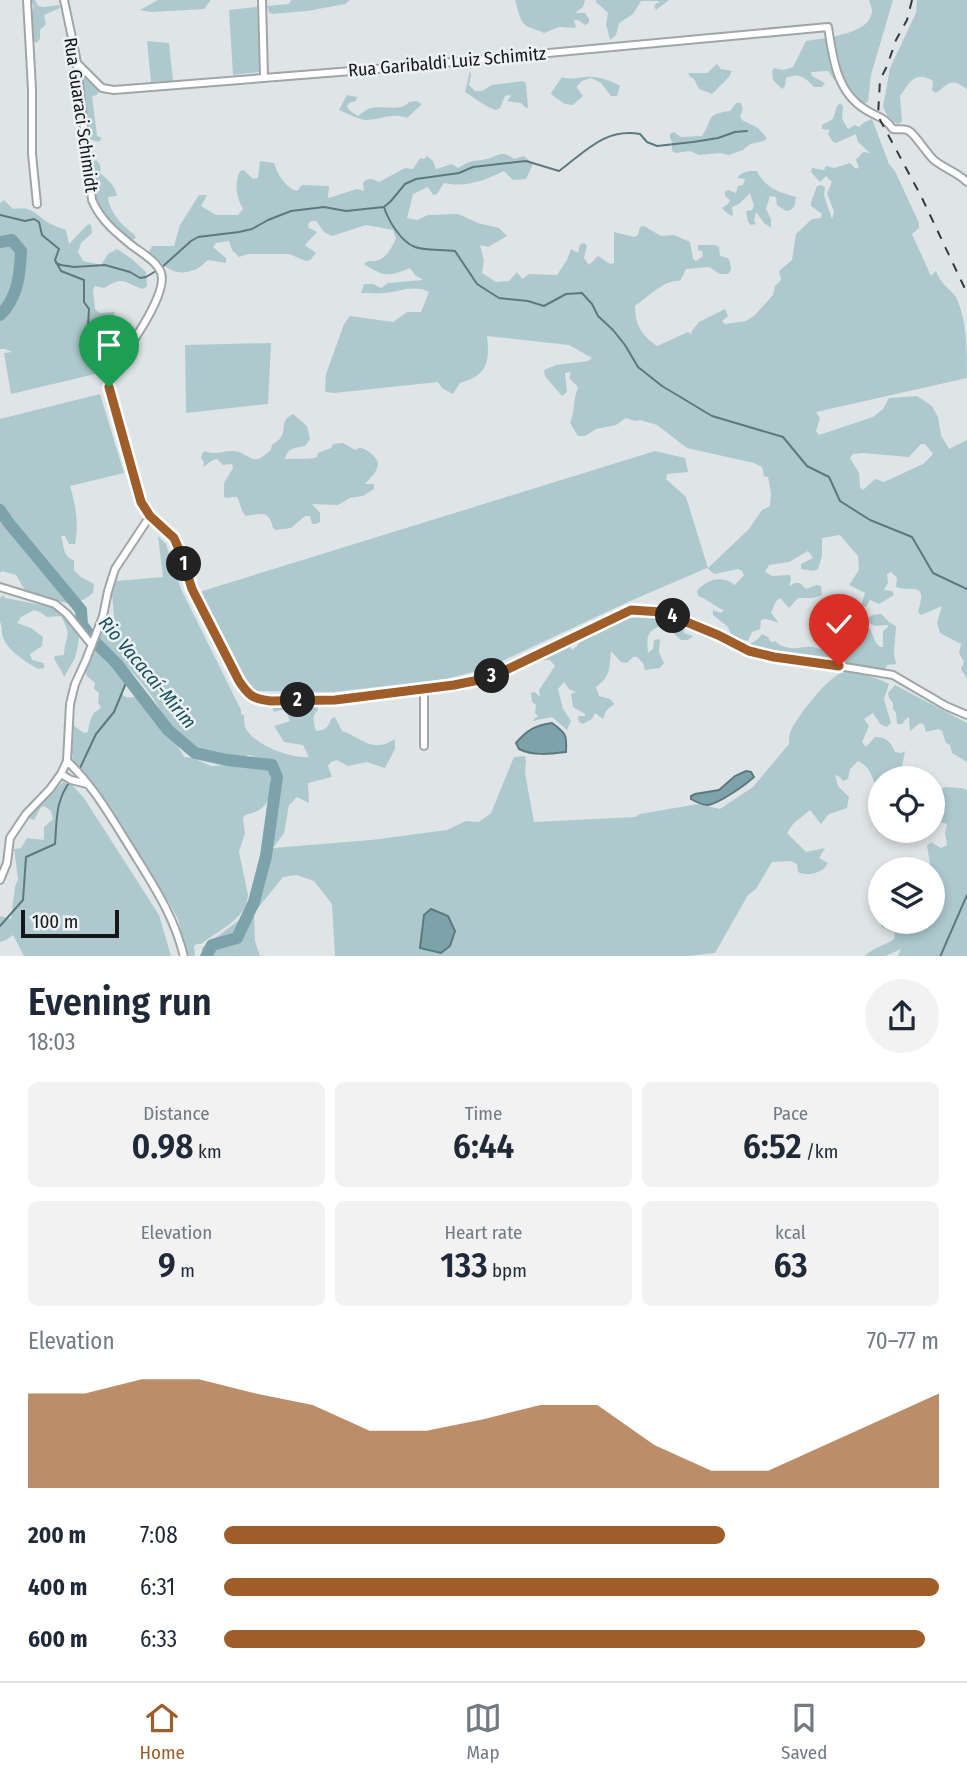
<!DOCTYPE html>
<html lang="en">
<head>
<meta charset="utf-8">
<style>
  :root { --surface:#fff; --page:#f2f2f3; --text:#1f2937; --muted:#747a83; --line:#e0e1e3; --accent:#9f5d2a }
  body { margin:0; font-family:"Fira Sans Condensed",sans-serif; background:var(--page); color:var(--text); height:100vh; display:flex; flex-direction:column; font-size:26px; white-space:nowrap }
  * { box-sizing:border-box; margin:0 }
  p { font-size:23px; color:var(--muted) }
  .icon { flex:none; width:38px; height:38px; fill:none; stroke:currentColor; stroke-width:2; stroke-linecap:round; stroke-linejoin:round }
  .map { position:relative; height:956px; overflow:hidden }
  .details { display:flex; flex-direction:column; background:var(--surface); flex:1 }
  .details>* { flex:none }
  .controls { position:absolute; left:868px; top:766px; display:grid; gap:14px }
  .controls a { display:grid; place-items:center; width:77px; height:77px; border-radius:50%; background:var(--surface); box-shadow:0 4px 10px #0003; font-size:35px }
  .scale { position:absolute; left:21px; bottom:18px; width:98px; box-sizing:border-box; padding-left:7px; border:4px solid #151718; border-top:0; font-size:19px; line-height:24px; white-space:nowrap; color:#151718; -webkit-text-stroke:5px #ecf2f4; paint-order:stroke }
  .pin { position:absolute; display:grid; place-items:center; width:60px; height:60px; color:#fff; margin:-72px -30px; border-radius:50% 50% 50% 0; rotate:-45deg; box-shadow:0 0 7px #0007 }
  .pin .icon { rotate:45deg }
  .km { position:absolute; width:35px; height:35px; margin:-18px; border-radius:50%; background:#222; color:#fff; font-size:19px; line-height:35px; text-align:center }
  .round { display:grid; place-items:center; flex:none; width:74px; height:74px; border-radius:37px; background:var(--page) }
  .summary { display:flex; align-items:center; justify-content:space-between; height:119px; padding:0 28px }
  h1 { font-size:38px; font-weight:600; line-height:52px }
  .figures { display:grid; grid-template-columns:repeat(3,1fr); gap:10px; height:119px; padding:7px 28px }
  .figures div { display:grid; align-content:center; border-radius:10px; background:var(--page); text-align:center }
  .figures b { font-size:35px; font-weight:600 }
  .figures small { font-size:19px; font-weight:400 }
  .figures p { font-size:19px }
  .chart { height:196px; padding:14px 28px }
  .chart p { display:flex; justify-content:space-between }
  .chart svg { width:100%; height:126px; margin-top:7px; fill:var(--accent); opacity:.7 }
  ul { padding:0 28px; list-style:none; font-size:23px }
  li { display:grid; grid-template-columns:112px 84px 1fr; align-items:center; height:52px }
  li i { height:18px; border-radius:9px; background:var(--accent) }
  .dock { display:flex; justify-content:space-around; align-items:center; height:98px; border-top:2px solid var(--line); background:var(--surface); font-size:19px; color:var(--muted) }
  .dock a { display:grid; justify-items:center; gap:4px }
  .dock .selected { color:var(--accent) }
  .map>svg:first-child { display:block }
  .green { fill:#adc9ce; fill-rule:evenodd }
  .water { fill:#7da3aa; stroke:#5e797e; stroke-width:2 }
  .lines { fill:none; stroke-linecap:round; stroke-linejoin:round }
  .stream { stroke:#5e797e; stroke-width:2 }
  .river { stroke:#7da3aa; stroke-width:12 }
  .minor-casing { stroke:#a0a6a7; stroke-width:10 }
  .minor { stroke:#fff; stroke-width:6 }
  .rail { stroke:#36393a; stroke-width:2; stroke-dasharray:9 9; stroke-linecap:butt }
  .route-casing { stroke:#fff; stroke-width:14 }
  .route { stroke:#9f5d2a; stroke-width:9 }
  .labels { text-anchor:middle; stroke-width:5; stroke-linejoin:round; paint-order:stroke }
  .street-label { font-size:18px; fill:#151718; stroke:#ecf2f4 }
  .water-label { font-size:19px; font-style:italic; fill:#185059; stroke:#ecf2f4 }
</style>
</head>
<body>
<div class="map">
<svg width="967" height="957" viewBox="0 0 967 957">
  <rect width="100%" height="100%" fill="#dfe5e6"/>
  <!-- green -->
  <path class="green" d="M31,0H35L38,6L44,7L59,5L60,8L44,15L46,24L40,30V39L36,43L33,40L30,19L34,7Z
    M158,0H211L204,9L151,12L140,10Z
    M291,0H350L345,4L307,11L272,14L269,12L267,6L289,4Z
    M515,0H585L583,7L575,13H585L589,19V23L585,25L578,20H574L576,28L559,27L544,33C539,30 533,29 528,27C519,22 518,9 515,0Z
    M596,0H669L656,10L654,6L657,3H660L658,1H641L633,14L619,23L616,35L610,40L606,24L608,13L596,2Z
    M869,0H893L871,75L868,102L858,104L850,102L828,71L811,72L812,76L825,83L822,87H814C805,77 798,72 786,78L785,86L782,89L773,80L772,71L774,68L783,70L793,67L806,41C822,38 871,35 872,11C872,8 870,4 869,0Z
    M917,0H967V89C951,78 951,82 936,93L932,90L933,81C915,70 910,82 900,96L902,122L898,124L890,120L883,107L890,68L916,13Z
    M257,7L260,72L233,75L229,10Z
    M147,41L169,43L173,81L151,82Z
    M717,64L721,69L732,71L729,77L712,94L699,89L694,79L690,77L688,73H707Z
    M470,71L471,75L469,85L475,91H482L492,85L523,81L526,83L528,108H526L521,103L507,101L511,96L510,95L505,96L500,108L496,110C485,107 475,98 465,92Z
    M84,75L99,91L97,95L92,96L97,136L102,138L99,142L89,139L81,78L82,76Z
    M562,77C571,80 576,78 585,77C597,76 610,80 620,86L617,96H611L601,83L591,78L582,81L577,86V88L583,96L573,105L565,104L552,95L551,93Z
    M347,95L357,97L356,101L349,103L347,106L349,110L358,116C361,114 364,111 368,109C382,104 399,113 409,102L416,101L422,104L407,118C390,112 381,120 366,120C357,119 347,113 339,110Z
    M736,103H741C743,108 743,111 740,116L742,120L758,128L767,138L764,141L750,144L743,150L729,155L720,153L699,155L690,151L676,153L672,151V142L670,138V134L674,132L681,137L702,136C714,118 705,114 730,111Z
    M840,103L843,106L842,119L848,129L855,125L859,127L863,123L872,119L889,164L895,171L919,223V228L912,234L931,276L936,271C940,283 949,288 956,297C967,320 967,351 967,378L816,412L820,418L816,431L819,435L873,417L883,409L889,398L917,396L932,406L938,417L941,435L949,449L967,440V679L961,669L964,662L959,653L961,644L940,633L937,623L942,606L921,615L918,612C928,580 913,593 896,587L897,578L891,572L887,574L888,583L884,590L892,591L894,595L879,604L870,600L866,607L861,606L865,593L849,585L859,570L858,556L840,535L822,538V556L818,569L814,571L801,569V564L813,558L808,551L789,562L769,565L765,572L772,576L790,575L791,579L789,586L795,583H800L806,589L817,585L821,586L822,595L813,598H798L789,608L780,598L776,601L771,613L779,623L766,619L761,620L760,629L752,632L748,641L733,639L728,627L713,615V610L721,613L724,610C714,607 708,599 698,596L697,591C707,579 722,575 735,585L744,575L742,571L738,569L714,574L707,568L628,602L485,669L446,679L334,692L249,691L196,593L655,451L685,458L688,472L667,474L666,479L686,497L708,568L749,529L762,510L770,506L771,493L768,477L764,476L762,467L754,463L687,448L657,425L640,420L635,421L626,418L616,425L596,429L585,436H578L570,423C575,411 573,400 578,387L569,378L571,372L565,373L567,392L562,396L545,376L544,370L556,365L588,361L592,358L569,345L487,336C490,362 487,376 460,383L453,394L442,388L438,382L334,393L325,392L326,374L344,324L350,316L393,322L407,312H421L429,292C414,284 399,292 384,293C377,294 368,293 361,293L364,284H373L381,288L388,283L423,280L415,275L410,268C387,277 385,277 364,264L368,261C384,263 389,252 396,239L393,230L366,225L332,236L324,232L316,221H311L308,224L309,228L317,232L305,245L316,253L310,260L306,261L289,254H248L239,257L232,250L229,241L216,243L213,247L226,258V263L208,260C204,263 199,269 194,270C175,278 161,265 149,252L152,246H174L180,225L199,195H207L201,206L216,215H238L243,209C236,197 234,184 240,171L244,170L253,179L258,178L260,161L274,163C278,174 284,187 297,191L302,185L329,186L328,198L357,189L364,191L363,183C368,177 372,179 379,182L405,168L413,169L420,158L424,159L427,156L433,161L436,169L452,164L458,168C472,159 473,162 487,159C499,155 503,150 514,159L524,156L533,164L526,179L513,180L504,171C486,180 465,188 444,183L437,194L433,195L428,187L413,194L407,218L417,220L428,215L458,214L478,223L499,228L507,236L488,247L480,245L484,261L482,273L496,282L509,281L517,272L522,279L529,274L557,275L567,260L571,249L578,253L580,245L584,243L587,246L584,258L589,265L598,256L610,264L614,263V232L634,237L638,235L640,227L644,226L661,236L674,235L690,242L693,259L696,261L703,256L702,251L698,250V245H715L719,247L720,256L728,258L730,262L731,270L728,274H720L709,267L686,269L680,281C665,279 647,298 635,306C635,326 642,335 657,346L688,332L692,335L691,332L699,322L725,309L728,316L722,321L725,324L746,321L755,315L773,295L775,286L781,280L779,271L792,260L796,234L812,219L821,218L822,214L811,206V202L817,186L821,185L825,187L824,195L832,219L834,212L827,193L832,182L826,176L820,182L811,172L812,168L824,170L826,166L834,168L850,163L856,169L859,167L856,160L863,152L870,153L858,142L856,134L836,143L832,141L828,134L830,130L822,129V125L833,119L837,106ZM921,444H925L933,454L923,464L884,482L875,479L863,490L860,487L859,473L850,458L853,454L863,453L909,457Z
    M96,160C101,164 101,168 100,173C108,180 115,185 117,196L108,197C109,211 122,226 134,234L136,238L132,240C121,230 108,220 100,208C92,196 93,178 91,164Z
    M757,171C765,188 779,192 796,197C795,205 795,210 786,211L777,205L776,197L770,196L766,209L771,219V228L764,223L756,212L754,220L756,224L751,225L748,222L746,211L752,210L754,206L750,193L739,204L732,207L733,216L728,214L722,208L728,204L730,200L725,196V192L728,190L736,193L738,186L743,185L745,179L737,178C742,171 749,171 757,171Z
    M4,200L13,209C33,206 34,214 49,223C54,226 61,228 66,230L69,244L87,225L91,224L92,233L81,243L78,252L83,261L101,265L108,254L117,249L132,259L146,272L147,286L143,289C123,283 126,275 104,288L95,286L93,290L95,309L100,313L114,312L115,317C108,324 100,324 95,329C93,340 95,355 104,363L100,370L95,374L11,394L4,353L12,352L5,349H0V203Z
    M271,343L268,404L186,413L185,345Z
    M100,394L124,473L70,486C76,506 79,524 75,544H69L65,536H61C64,545 63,558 74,560V570L81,577L94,584L93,593L85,599L70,604L26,592L16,575L2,571L0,573V419Z
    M293,414L307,426L310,439L305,446C294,448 288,448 285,459C293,458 310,460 317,457L318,453L331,448L333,444L343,443L355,450C357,449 358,448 360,448C366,448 377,457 378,463C378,472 370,478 365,484H374V489L363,496L350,498L338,505L312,504L320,513V522L316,524H312L310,516H305L291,528L276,530L273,528C269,509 261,514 246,516C240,511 241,503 237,497H232L228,498L224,497V483L233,468L232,464L223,465L217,459L213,460L203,467L204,462L201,458L202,454L205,451C215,456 224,450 234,451C248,452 252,467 266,454C272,449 270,452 272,445C274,443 280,440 281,437C287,428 279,421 293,414Z
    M158,536L166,544L181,589L241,710V714L244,715C244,719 244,723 245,727C253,745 291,759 309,757L303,745L284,742L274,726L290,721L285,709L274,712L271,704L316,703L318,710C311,716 314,723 316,731C325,730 328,728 331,719L335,717L342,731C363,738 372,754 395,739V749L385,768L367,762L348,766L337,760L331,762L328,766L332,777L308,783L309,803L297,797L289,805L284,833L273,848L371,840L447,830L466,821L479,822L491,813L514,757L525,756L526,761L525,773L534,822L635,817L640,814L698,804L720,809L753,787L789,744C789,742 789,735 790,733C794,720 828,677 841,673C853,669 877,678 889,684L884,699L891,723L887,727L881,725L873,713L864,719L869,726L862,742L866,747L875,737C886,737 891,742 895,752L901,753L905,751L901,771L906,773L909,768L916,767L920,770L915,779H880V790C870,780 874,769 858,761L850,769L848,779L843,781L840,777L835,775L838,786L849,797L847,808L829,814L821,824L810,810L793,824L787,833L806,852L825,848L819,858L828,863C823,873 808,877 798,872L797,864L791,861L772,862L756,889L748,895L715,953L678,957L335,956L332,904L314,881L296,875L283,877L254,913L255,941L260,956H202V948L242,918L252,899L255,880L263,864L261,852L271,814L276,768L272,762L249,755L231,759L190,752L164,729C167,699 116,658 98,638L114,617L112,594L116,581L163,577Z
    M3,595L5,598L56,608L62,611L79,636L78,645L75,658L64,677C62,669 57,666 54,658L55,656L64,655C65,634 73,638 61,616L47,617L40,612L34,610L21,617L17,623L31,628L43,637L42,646L30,654L32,660L44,663V668L38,669C25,661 0,647 2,629L0,621V598Z
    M852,610H856L857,612L856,616L860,624C849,627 842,636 843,648L845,649L858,641L864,626L870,629L876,643L880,647H883V631L888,627V625L876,626L867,622C869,614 874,615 881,614L889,622L896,626L894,654L896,664L887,665L885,670L753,649L749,647L748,645L758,639L762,634L768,637L771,642L775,641C779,645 784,647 790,648C797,649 805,646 812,647C819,648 827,653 834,649C845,643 837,631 831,626C840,623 844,614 852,610Z
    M659,616L670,618L718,642L684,629V633L693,636L688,640H681L671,631L673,625L669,622C649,632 646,629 648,653L653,649L654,640L660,639L659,652L664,663L660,668L645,670L643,663L637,657H633L627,663L621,662L611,651C609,669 611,676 596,687L599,696L610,699L614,704L606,711L603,719L595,713L592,719L583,724L579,722L578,716H585V714L573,707L571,694L576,692L569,689L564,682L558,689L563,709L571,721L567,730L552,717L532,721L538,716L535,713L536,705L532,702L531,693L535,692L540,697L539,690L555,666L550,660H541L542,657L570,646L572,650L577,646L583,636L621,618Z
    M95,647C99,651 102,657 105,661C113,670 119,669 126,681L122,693C124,699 131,697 136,697L145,704L150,717L154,714L159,719L162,732L177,745L184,757L193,758L211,766L242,764L258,766L269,770C274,793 271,810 245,815L243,819L245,833L239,852L248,895C247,919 217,931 201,944H197L194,946L195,956H186L178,919L168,901L89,779L73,760L70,738L73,725L84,733L88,732C89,726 90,717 95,712C98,710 100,709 101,707L98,703L99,693L94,689L95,683L87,676L84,669Z
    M895,685L967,723V762L952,753L950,745L946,743L942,731L938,729L926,732L924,725L920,723L910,731L909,717L906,719L902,724H897L896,713L893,709V703L889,698L888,693Z
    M63,782L73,786L84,798L159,915L171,956H24L13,935L6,940L0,942V916L11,919L15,887L18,879L14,849L21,848L27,838L44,840V827L53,819L51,811L44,806L41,807L34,820L28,818Z
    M945,787L961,788L967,790V956H898L901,949L885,956H865C872,948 884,946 894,939L895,933L882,927L879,921L880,922H933V870H931L927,846L931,842L941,848L947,845L945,833L947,824L940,822H933C933,809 930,793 945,787Z"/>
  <!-- water -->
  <path class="water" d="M552,723C566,733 567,735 566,752C550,754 533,756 519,749L516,743C527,730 536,725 552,723Z
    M746,771L751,772L754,777C745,785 720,803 708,805C702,805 696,802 691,799V796L695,794L719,790L735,776Z
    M431,909L448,916L455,931L450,946L441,953L420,948L424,915Z"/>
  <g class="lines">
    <!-- stream -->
    <path class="stream" d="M384,207C388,220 401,242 415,247C424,251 443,249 455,251L477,284L499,298L528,301L544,306L566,294L582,293L592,304L598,316L613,330L625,345L638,367L662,386L712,416L783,437L807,466L829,477L840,501L870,520L912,537L933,573L967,589
      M0,215L25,221L34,219L39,222L42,235L59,249L55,260L61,271L84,280V302L89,309L88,326L86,335L91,343L99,362L111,369
      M56,263L61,265L74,267L105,265L130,272L140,278L146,277L156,271
      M161,268L191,241L198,237L239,232L252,229L268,220L291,211L324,207L346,211L384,207L391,201L405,184L416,179L459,173L473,167L526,161L559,171C585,152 604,128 640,134L647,142L657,146L693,142L718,138L735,132L747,131
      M80,768L96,734L114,712L128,678
      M0,926L23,900L26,857L55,844C57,819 55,801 71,780
      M940,957L967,895"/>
    <!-- river -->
    <path class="river" d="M0,242L12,240L21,251C20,274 18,298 0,315
      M0,510L8,522L81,610L82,625L95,642L117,664L168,730L195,753L227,760L272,765L277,777L266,856L254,902L237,938L212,945L206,957"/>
    <defs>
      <path id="minor" d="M27,0L32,89V154L37,204
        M64,0L76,57L92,200C100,219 114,231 130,244C140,252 157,261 161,273C169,295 122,357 109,377V387L141,502L150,516L174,538L181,553L192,589L239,681C249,696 253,699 271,700H335L454,685L489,678L630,610L662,612L718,635L749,651L893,675L946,706L967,715
        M262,0L264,77
        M77,63L102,88L114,90L377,69L828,27C833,58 836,92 866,110C879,118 883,116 893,129C898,130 905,128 909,131C915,134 927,154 934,160C945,169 957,172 967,182
        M0,587L55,604L67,614L92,645
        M424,689V746
        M67,761C93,785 112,819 131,849C153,885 174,915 184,957
        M61,774L71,780L87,784
        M0,880L7,863L10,838L26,814L50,789L61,774L67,761L70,704L75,684L86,660L103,616L108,591L115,569L150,516"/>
    </defs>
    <!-- minor casing -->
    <use href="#minor" class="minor-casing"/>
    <!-- minor -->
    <use href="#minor" class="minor"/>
    <!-- rail -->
    <path class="rail" d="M912,0L907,20L896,40L887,66L880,80L878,116L921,196L967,293"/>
  </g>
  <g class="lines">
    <defs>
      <path id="route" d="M109,387L141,502L150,516L174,538L181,554L192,589L239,681C249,696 253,699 271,701L335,700L454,685L489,678L631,610L662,612L718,635L749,651L774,657L839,666"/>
    </defs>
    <!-- route casing -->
    <use href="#route" class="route-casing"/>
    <!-- route -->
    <use href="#route" class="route"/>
  </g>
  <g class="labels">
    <!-- street labels -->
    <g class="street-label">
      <text transform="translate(447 62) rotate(-5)" y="6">Rua Garibaldi Luiz Schimitz</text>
      <text transform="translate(81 115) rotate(82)" y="6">Rua Guaraci Schimidt</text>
    </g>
    <!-- water labels -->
    <g class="water-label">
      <text transform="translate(148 672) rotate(50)" y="7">Rio Vacacaí-Mirim</text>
    </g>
  </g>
</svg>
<div class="controls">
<a><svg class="icon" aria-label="locate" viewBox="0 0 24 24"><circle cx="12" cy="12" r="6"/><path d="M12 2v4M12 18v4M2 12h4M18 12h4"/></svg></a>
<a><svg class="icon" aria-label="layers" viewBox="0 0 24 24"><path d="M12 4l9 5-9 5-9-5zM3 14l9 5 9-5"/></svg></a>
</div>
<div class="scale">100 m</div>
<div class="pin" style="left:109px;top:387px;background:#1e9e55"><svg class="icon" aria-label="arrive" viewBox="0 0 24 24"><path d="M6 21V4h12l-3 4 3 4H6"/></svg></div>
<div class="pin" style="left:839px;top:666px;background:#d93025"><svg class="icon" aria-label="check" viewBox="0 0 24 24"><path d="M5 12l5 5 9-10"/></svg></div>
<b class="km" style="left:184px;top:564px">1</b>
<b class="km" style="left:298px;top:700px">2</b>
<b class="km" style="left:492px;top:676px">3</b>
<b class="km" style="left:673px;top:616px">4</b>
</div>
<section class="details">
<div class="summary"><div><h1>Evening run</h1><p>18:03</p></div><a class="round"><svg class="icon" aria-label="share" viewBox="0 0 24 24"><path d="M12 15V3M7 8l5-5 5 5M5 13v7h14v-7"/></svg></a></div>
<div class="figures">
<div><p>Distance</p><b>0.98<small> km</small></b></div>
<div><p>Time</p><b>6:44</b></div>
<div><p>Pace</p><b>6:52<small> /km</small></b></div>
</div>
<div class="figures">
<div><p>Elevation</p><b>9<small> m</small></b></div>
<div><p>Heart rate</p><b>133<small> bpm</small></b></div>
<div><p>kcal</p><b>63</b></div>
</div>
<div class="chart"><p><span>Elevation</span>70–77 m</p>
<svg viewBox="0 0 160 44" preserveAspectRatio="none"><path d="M0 44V11L10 11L20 6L30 6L40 11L50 15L60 24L70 24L80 20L90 15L100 15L110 29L120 38L130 38L140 29L150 20L160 11V44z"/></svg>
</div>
<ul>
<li><b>200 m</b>7:08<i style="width:70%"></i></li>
<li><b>400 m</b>6:31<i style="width:100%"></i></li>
<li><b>600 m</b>6:33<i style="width:98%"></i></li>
</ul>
</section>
<nav class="dock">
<a class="selected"><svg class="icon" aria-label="home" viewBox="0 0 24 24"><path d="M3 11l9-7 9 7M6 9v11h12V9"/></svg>Home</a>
<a><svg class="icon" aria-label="map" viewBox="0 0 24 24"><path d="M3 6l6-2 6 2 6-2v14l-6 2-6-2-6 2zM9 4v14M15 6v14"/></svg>Map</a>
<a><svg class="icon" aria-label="saved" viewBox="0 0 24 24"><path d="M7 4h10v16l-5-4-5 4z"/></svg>Saved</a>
</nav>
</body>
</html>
